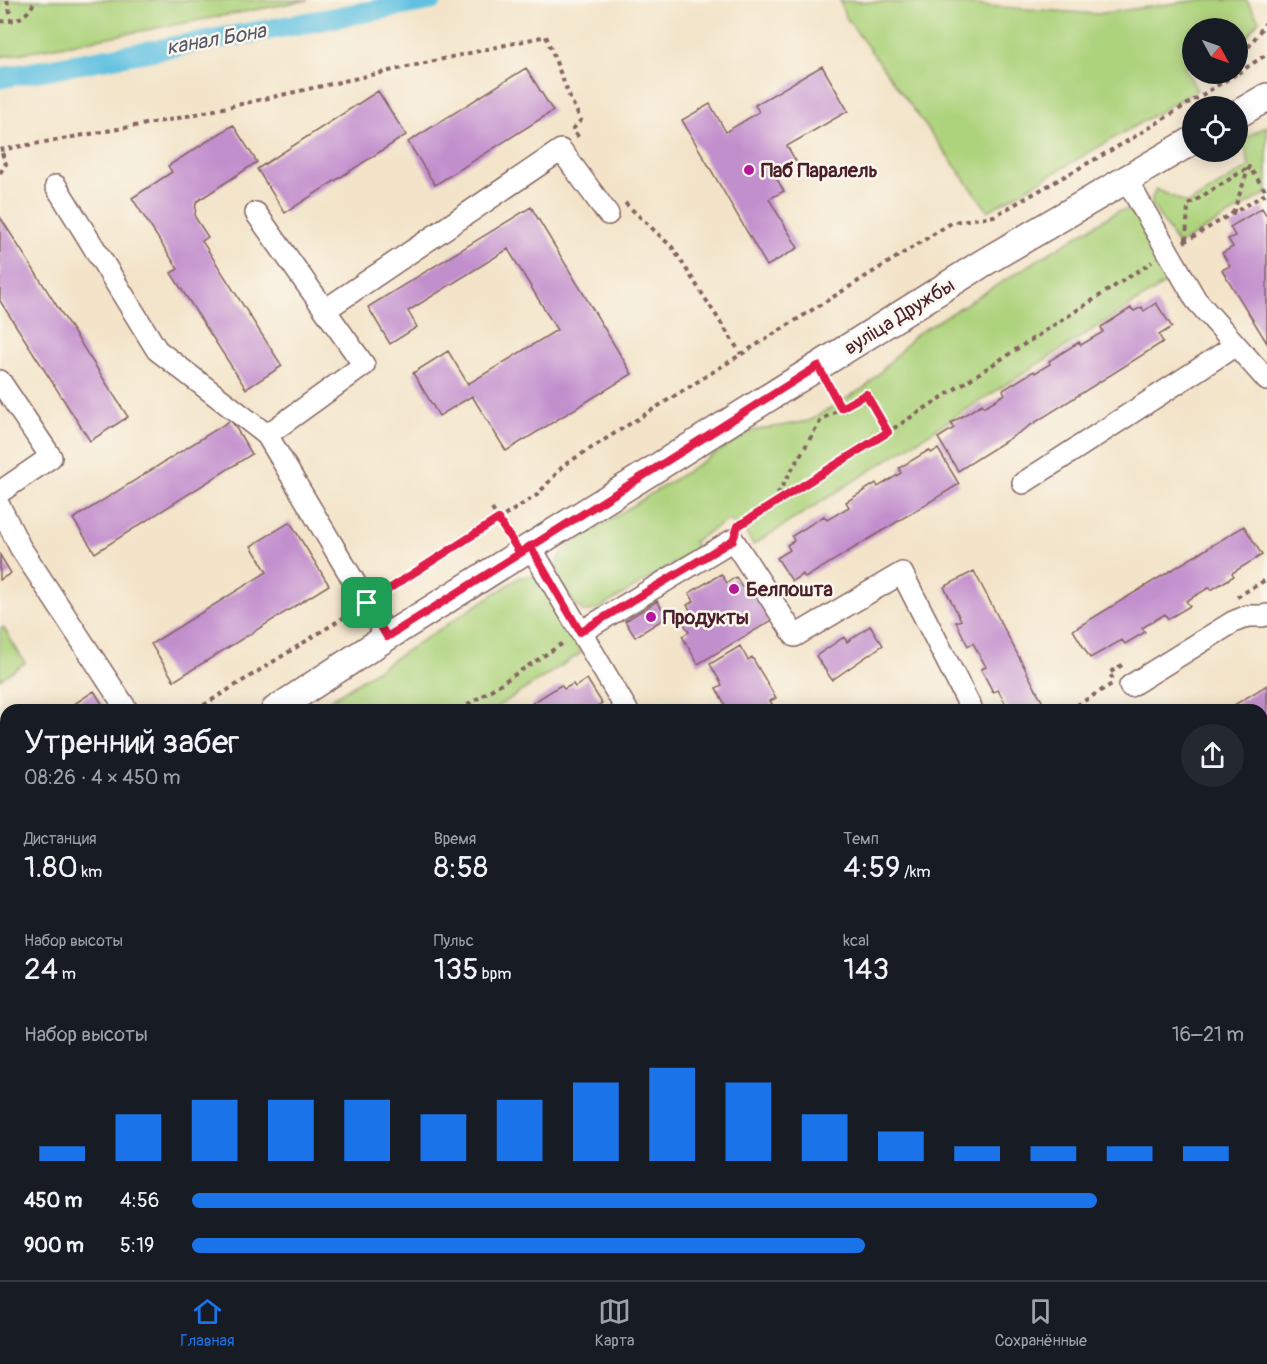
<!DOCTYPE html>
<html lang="ru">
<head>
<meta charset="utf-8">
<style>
  :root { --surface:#171b24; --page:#242831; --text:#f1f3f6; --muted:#9ea1a6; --line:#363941; --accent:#1a73e8 }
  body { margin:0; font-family:Pangolin,sans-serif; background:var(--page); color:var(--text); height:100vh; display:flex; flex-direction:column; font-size:22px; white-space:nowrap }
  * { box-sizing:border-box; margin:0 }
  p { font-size:20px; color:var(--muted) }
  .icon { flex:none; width:33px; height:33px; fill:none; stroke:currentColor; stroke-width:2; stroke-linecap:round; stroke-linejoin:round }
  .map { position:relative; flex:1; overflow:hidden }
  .panel { position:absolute; left:0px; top:704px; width:1268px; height:578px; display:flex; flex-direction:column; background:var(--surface); border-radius:18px 18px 0 0; box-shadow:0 3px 15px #0003 }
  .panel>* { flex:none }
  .needle { width:39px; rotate:130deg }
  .fabs { position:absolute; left:1182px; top:18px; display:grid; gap:12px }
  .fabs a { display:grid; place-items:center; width:66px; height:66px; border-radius:50%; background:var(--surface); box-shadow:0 3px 15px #0003; font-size:30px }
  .pin { position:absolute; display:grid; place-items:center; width:51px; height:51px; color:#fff; margin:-26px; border-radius:12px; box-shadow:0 3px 9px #0006 }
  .round { display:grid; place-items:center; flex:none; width:63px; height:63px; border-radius:32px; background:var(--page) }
  .head { display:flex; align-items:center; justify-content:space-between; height:102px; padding:0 24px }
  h1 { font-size:33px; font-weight:600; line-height:45px }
  .metrics { display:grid; grid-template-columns:repeat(3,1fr); gap:9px; height:102px; padding:6px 24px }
  .metrics div { display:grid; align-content:center }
  .metrics b { font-size:30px; font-weight:600 }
  .metrics small { font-size:16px; font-weight:400 }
  .metrics p { font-size:16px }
  .chart { height:168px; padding:12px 24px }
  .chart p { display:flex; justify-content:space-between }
  .chart svg { width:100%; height:108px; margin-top:6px; stroke:var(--accent); stroke-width:6 }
  ul { padding:0 24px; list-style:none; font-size:20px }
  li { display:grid; grid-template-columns:96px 72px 1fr; align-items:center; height:45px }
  li i { height:15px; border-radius:8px; background:var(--accent) }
  .dock { display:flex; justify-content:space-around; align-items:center; height:84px; border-top:2px solid var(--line); background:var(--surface); font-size:16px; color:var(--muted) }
  .dock a { display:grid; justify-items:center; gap:3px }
  .dock .active { color:var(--accent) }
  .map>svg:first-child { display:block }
  .built { fill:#dfd4f5 }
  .green { fill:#aed37d; stroke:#7c7954; stroke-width:1.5 }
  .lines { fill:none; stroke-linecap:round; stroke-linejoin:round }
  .canal { stroke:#63c2e1; stroke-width:21 }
  .building { fill:#c28fcd }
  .minor-casing { stroke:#856462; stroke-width:24 }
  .major-casing { stroke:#856462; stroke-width:30 }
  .path { stroke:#856462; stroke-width:4; stroke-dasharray:4.5 4.5; stroke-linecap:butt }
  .minor { stroke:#fff; stroke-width:21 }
  .major { stroke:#fff; stroke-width:27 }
  .route-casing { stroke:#fff; stroke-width:12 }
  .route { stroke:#e11d48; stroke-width:8 }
  .poi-dot { fill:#b5179e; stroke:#fbf7ec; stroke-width:2 }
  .labels { text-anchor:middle; stroke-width:5; stroke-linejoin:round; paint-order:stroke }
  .poi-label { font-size:20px; font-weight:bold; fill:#4a1f2b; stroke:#fbf7ec; text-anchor:start }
  .street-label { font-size:20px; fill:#4a1f2b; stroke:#fbf7ec }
  .water-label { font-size:21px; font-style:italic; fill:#53586b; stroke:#fbf7ec }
</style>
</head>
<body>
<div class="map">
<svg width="1267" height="1280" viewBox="0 0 1267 1280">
  <rect width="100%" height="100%" fill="#fbf7ec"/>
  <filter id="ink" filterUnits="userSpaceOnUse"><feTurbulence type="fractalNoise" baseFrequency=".0167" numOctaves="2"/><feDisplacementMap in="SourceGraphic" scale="12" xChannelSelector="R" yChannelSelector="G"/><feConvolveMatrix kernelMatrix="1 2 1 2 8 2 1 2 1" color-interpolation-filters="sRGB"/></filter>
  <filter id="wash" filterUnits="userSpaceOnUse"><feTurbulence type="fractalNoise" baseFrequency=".008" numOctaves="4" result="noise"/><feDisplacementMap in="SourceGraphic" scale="24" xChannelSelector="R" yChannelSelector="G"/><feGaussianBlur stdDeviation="1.35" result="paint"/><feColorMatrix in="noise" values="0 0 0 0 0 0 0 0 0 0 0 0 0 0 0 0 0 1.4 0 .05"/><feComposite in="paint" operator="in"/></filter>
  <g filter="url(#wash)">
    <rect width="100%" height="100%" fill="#f3e4c9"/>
    <!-- built -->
    <path class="built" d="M1262,954L1267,963V1192L1262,1196Z
      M605,1275H1127L1138,1280H596Z"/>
    <!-- green -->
    <path class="green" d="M0,0H308L0,57Z
      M1198,0H1246L1259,20L1238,50V28H1192V60L1184,66L1197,90L988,211L845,16L840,1L959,4L1097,14Z
      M1267,126V193L1178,245L1152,205V198L1156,189L1188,204L1249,167L1243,139Z
      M1127,210L1134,211L1174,278L753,545L743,528L728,520L694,541L696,550L599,609L584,612C574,604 554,577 557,563C558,557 563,552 567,547L751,431L809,421L867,386L915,335L1118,211Z
      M533,576L538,578L543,584L581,653L494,709L315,710L520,577Z
      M3,627L25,663L0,679V629Z
      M693,1275H752L755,1280H696Z"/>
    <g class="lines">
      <!-- canal -->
      <path class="canal" d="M0,78L432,0"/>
    </g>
    <g id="blocks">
      <!-- building -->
      <path class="building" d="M822,66L848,111L787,146L797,163L775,176L784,191L769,199L798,248L767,266L682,120L710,104L726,132L759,112L755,105Z
        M526,68L553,111L435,185L408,142Z
        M378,91L406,135L285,213L257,169Z
        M233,125L257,162L196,202L195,217L208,237L202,241L282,366L246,389L171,273L178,269L132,198L172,172L168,166Z
        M531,207L632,374L506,451L472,396L439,416L413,373L448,351L468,384L557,330L508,249L408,311L417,327L390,344L368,307Z
        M1262,208L1267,216V343L1222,270L1230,266L1222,253L1233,247L1228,239L1235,236L1230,227Z
        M0,217L128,417L90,441L0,301Z
        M1156,303L1172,327L1159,335L1163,342L958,471L938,438L954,428L951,423L982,404L984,407L1005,394L1003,390L1034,371L1035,373L1050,364L1049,361L1079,342L1081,345L1103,332L1101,327L1131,308L1134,311L1142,307L1144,311Z
        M231,420L252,454L95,553L73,519Z
        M938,449L959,484L805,578L803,574L792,581L777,558L790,550L787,545L794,541L792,536L824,516L827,520L849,507L846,502L876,483L878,487L901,473L899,468L929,450L931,453Z
        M290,522L329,585L174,681L151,644L267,572L251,546Z
        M1244,526L1262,555L1232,573L1234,576L1211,590L1210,587L1186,601L1190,606L1168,619L1165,614L1142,628L1145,632L1125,644L1122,640L1090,658L1073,630Z
        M0,555L11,573L0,580Z
        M974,571L1044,705L1035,710H1009L998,690L993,692L981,669L986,667L973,643L968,646L956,622L961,620L944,587Z
        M721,574L727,583L736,577L742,587L752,581L774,619L698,664L682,636L689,632L681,619L692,613L687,605L694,601L689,593Z
        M657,601L667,617L635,637L625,621Z
        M870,626L883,645L832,680L816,656L844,637L847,642Z
        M740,646L748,660L752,657L776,698L770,701L776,710H728L716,688L722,685L710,664Z
        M587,679L602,703L592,710H535L531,704L561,685L564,689L573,684L575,687Z
        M1267,685V723L1262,726V710H1226Z
        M94,691L106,710H65Z
        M6,748V792L0,796V752Z
        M1262,954L1267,963V982L1262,985Z
        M0,1105L6,1114V1181L0,1172Z
        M1267,1152V1179L1262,1170V1156Z
        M76,1275H124L127,1280H79Z
        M219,1275H257L260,1280H222Z
        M799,1275H832L835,1280H801Z
        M850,1275H952L944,1280H842Z
        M962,1275H1026L1029,1280H965Z"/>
    </g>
  </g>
  <g filter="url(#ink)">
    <use href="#blocks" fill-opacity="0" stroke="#856462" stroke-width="1.5"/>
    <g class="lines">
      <defs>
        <path id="minor" d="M1126,179L1196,300L1267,380
          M56,186L157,350L267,435L387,637
          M256,213L364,365L267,435
          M325,310L561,150L608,214
          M0,381L51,457L0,492
          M1023,483L1236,345
          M0,507L20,547L127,710
          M530,546L627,710
          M581,632L733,540L795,636L902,573L972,710
          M1130,686L1233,622L1248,616H1262L1267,615
          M1262,811L1267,808
          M0,990L6,1000
          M0,1235L6,1243
          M29,1275L32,1280
          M179,1275L182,1280
          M775,1275L778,1280
          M1255,1275L1262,1280"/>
        <path id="major" d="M1238,114L1267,97
          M275,710L387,637L983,263L1192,141
          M0,887L6,883"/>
      </defs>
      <!-- minor casing -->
      <use href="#minor" class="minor-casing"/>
      <!-- major casing -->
      <use href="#major" class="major-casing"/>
      <!-- path -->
      <path class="path" d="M7,0L12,21
        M0,21C17,23 29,15 35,0
        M1238,62L1267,21
        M1238,73L1267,54
        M0,150L174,119L546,36L570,98L581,120L573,129L579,138
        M0,173L6,164L1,150
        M625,203L672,247L741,354
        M1233,213L1249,167L1267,193
        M1186,240L1188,205L1249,167
        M1184,242L1267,193
        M829,385L845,413
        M773,502L821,420L865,394L888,432
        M492,509L509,536
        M741,524L888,432L1152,262
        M383,593L537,495L564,465L953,222L994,216L1131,139L1236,74
        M1237,597L1267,579
        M1113,679L1109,673L1122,665
        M196,710L351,613
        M460,710L565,642
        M1069,710L1112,684
        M0,830L6,827
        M0,1036H6
        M1262,1205L1267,1201
        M151,1275L154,1280
        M205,1275L208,1280
        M1179,1275L1194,1280
        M571,1280L579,1275
        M1065,1280L1073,1275"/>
      <!-- minor -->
      <use href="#minor" class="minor"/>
      <!-- major -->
      <use href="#major" class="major"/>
    </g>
  </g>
  <g class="lines" filter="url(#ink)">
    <defs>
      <path id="route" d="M367,603L387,637L818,366L841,408L866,394L888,432L738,526L733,540L580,632L530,546L520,553L498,519L367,603"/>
    </defs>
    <!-- route casing -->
    <use href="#route" class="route-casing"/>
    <!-- route -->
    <use href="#route" class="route"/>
  </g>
  <!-- markers -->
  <g class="poi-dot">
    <circle cx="749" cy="170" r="6"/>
    <circle cx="734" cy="589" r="6"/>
    <circle cx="651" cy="617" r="6"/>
  </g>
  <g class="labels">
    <!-- poi labels -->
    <g class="poi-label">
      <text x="761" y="177">Паб Паралель</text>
      <text x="746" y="596">Белпошта</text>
      <text x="663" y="624">Продукты</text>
    </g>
    <!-- street labels -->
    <g class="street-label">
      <text transform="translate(899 316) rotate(-32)" y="7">вуліца Дружбы</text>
    </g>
    <!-- water labels -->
    <g class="water-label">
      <text transform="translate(216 39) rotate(-10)" y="7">канал Бона</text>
    </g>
  </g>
</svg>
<div class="fabs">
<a><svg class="needle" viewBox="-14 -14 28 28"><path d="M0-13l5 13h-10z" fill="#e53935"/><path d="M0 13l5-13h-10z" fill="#9ea1a6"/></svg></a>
<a><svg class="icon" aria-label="locate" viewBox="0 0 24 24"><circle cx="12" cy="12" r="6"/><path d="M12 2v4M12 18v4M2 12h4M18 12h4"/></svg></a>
</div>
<div class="pin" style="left:367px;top:603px;background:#1e9e55"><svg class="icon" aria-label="arrive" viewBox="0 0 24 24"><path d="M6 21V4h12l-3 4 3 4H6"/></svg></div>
<section class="panel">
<div class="head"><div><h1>Утренний забег</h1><p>08:26 · 4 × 450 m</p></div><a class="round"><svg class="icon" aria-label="share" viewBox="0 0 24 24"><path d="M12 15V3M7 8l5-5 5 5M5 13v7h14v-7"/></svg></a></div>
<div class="metrics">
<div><p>Дистанция</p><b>1.80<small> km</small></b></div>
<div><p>Время</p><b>8:58</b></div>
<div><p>Темп</p><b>4:59<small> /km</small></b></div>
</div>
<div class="metrics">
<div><p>Набор высоты</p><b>24<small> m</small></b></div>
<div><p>Пульс</p><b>135<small> bpm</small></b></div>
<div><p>kcal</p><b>143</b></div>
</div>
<div class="chart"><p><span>Набор высоты</span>16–21 m</p>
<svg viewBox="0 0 160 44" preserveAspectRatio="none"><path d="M5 44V38M15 44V25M25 44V19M35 44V19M45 44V19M55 44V25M65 44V19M75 44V12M85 44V6M95 44V12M105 44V25M115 44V32M125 44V38M135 44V38M145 44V38M155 44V38"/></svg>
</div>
<ul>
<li><b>450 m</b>4:56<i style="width:86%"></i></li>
<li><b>900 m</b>5:19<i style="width:64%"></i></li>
</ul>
</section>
</div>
<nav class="dock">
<a class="active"><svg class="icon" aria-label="home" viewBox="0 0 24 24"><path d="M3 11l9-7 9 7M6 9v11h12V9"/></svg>Главная</a>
<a><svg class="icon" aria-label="map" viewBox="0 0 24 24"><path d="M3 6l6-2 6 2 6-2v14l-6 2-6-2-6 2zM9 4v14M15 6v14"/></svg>Карта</a>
<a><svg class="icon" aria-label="saved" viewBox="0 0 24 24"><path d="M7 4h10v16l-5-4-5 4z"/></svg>Сохранённые</a>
</nav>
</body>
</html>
